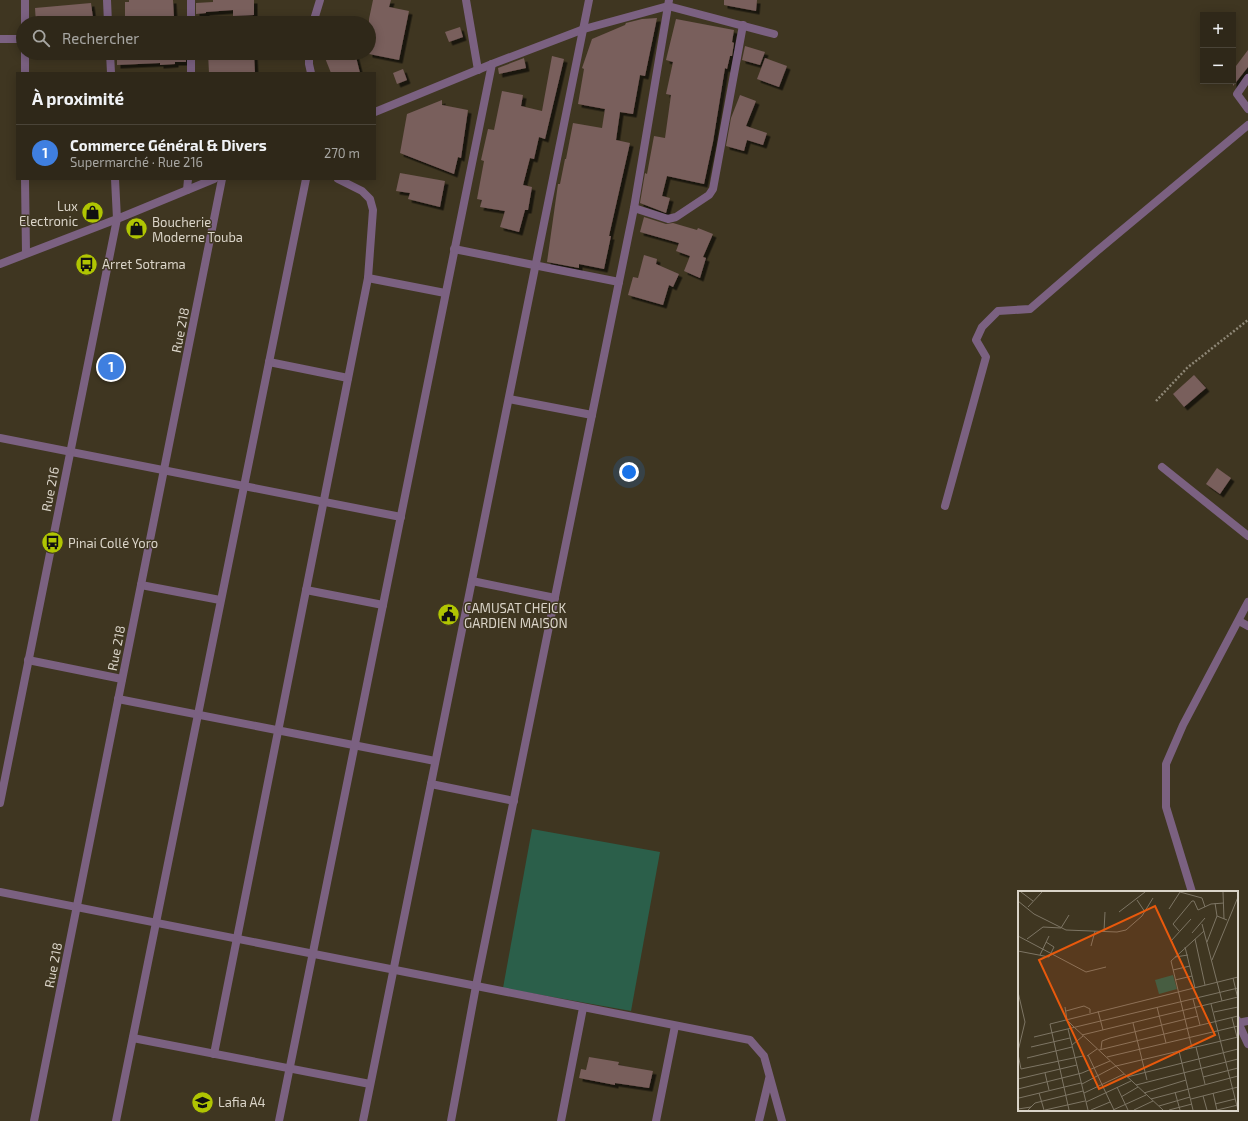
<!DOCTYPE html>
<html lang="fr">
<meta charset="utf-8">
<style>
:root{--surface:#2f2819;--page:#373022;--text:#f1f3f6;--muted:#a7a6a2;--line:#4a4438;--accent:#d6ab8b}
body{margin:0;font-family:"Exo 2",sans-serif;background:var(--page);color:var(--text)}
.controls{position:absolute;right:12px;top:12px;display:grid;overflow:hidden;border-radius:0px;box-shadow:0 2px 10px #0003}
.controls button{width:36px;height:36px;display:grid;place-items:center;padding:0;border:0;border-bottom:1px solid var(--line);background:var(--surface);color:var(--text);font:20px sans-serif}
.you{position:absolute;left:629px;top:472px;width:14px;height:14px;margin:-10px;border:3px solid #fff;border-radius:50%;background:#1a73e8;box-shadow:0 0 0 6px #1a73e833}
.badge{display:grid;place-items:center;width:26px;height:26px;border-radius:50%;background:var(--accent);color:#fff;font-size:13px;font-weight:700}
.pin{position:absolute;translate:-50% -50%;border:2px solid #fff;box-shadow:0 1px 4px #0006}
.list{margin:0;padding:0;list-style:none}
h2{display:flex;justify-content:space-between;align-items:center;height:52px;margin:0;padding:0 16px;font-size:17px}
h2 small{font-size:13px;font-weight:400;color:var(--muted)}
.list li{display:grid;grid-template-columns:26px 1fr auto;gap:12px;align-items:center;box-sizing:border-box;height:56px;padding:0 16px;border-top:1px solid var(--line)}
.list b{display:block;font-size:15px;white-space:nowrap}
.list p{margin:0;font-size:13px;white-space:nowrap;color:var(--muted)}
.list em{font-size:13px;font-style:normal;color:var(--muted)}
.icon{flex:none;width:22px;height:22px;fill:none;stroke:currentColor;stroke-width:2;stroke-linecap:round;stroke-linejoin:round}
.map{position:relative;flex:none;width:1248px;height:1121px;overflow:hidden}
.search{position:absolute;background:var(--surface);box-shadow:0 2px 10px #0003;left:16px;top:16px;width:360px;height:44px;display:flex;align-items:center;gap:10px;box-sizing:border-box;padding:0 14px;border-radius:22px;color:var(--muted);font-size:15px}
.panel{position:absolute;background:var(--surface);box-shadow:0 2px 10px #0003;left:16px;top:72px;width:360px;height:108px;border-radius:0px}
.map>svg:first-child{display:block}
.green{fill:#2b5f4a}
.building{fill:#795e5c;filter:url(#shadow)}
.lines{fill:none;stroke-linecap:round;stroke-linejoin:round}
.path{stroke:#8e8776;stroke-width:2.5;stroke-dasharray:2 2;stroke-linecap:butt}
.minor{stroke:#7b6181;stroke-width:8}
.tertiary{stroke:#7b6181;stroke-width:8}
.labels{text-anchor:middle;dominant-baseline:central;stroke-width:3;stroke-linejoin:round;paint-order:stroke}
.poi-label{font-size:13px;fill:#dad4c8;stroke:#3f3621;text-anchor:start}
.street-label{font-size:13px;fill:#dad4c8;stroke:#3f3621}
.inset-road{fill:none;stroke:#7d7564;stroke-width:1}
.view{fill:#e8590c;fill-opacity:0.15;stroke:#e8590c;stroke-width:2}
.inset-edge{fill:none;stroke:#dad4c8;stroke-width:2}
</style>
<div class="map">
<svg width="1248" height="1121" viewBox="0 0 1248 1121">
<defs>
<filter id="shadow"><feDropShadow dx="3.5" dy="3.5" stdDeviation="0" flood-color="#0009"/></filter>
</defs>
<rect width="100%" height="100%" fill="#3f3621"/>
<path class="green" d="M532,829L660,852L631,1011L503,988Z"/>
<g class="building">
<path d="M129,0H173L174,18L125,20V2H129Z"/>
<path d="M213,0H254V15L233,16V10L206,12V13L196,14V3L213,2Z"/>
<path d="M373,0H391L389,7L409,11L399,60L369,54V19Z"/>
<path d="M724,0H757L756,11L724,5Z"/>
<path d="M91,3L93,18L36,23L35,8Z"/>
<path d="M657,18L645,76L640,75L633,114L620,112L616,140L630,143L609,236H611L604,269L579,264V268L547,262L558,184H560L565,159H566L573,123L602,128L605,109L578,104L584,69L582,68L592,39L625,25L626,23L642,19Z"/>
<path d="M676,19L734,30L732,42L734,43L732,56H730L727,69L725,68L713,142L704,184L667,176L662,196L670,198L666,213L640,203L645,173L647,174L654,136L665,138L671,95L666,94L673,62L666,60Z"/>
<path d="M460,27L463,37L449,42L445,32Z"/>
<path d="M745,46L765,52L760,65L742,60Z"/>
<path d="M1248,50V67L1233,86V70Z"/>
<path d="M117,53H186V62H175V64L160,65V63L117,65Z"/>
<path d="M208,53L227,54V56L254,54L255,73H209Z"/>
<path d="M323,53H355L360,73H331Z"/>
<path d="M552,56L564,59L545,139L539,137L534,159L530,158L523,185L532,187L528,210H525L519,232L500,227L505,211L480,207L482,200L477,199L484,161L481,160L488,129L494,130L502,91L523,95L521,106L542,111Z"/>
<path d="M524,58L526,68L499,74L498,68Z"/>
<path d="M765,58L787,66L779,87L757,79Z"/>
<path d="M403,69L407,80L397,84L393,73Z"/>
<path d="M740,95L756,101L746,126L767,133L763,145L747,140L744,151L726,146L731,118Z"/>
<path d="M442,100V105L468,110L461,158L458,157L454,174L400,153L407,114Z"/>
<path d="M400,173L445,181L440,207L408,199L410,193L396,191Z"/>
<path d="M644,217L666,224L673,223L697,230L698,228L713,234L703,257L706,258L700,278L684,271L690,256L676,251L679,243L640,232Z"/>
<path d="M644,255L657,259L656,264L679,274L673,287L669,285L663,305L628,295L633,277L638,278Z"/>
<path d="M1194,375L1206,388L1184,407L1173,394Z"/>
<path d="M1217,468L1231,478L1220,494L1206,484Z"/>
<path d="M589,1057L619,1062L618,1065L653,1071L649,1088L615,1083V1085L579,1078L581,1069L586,1070Z"/>
</g>
<g class="lines">
<path class="path" d="M1156,401L1187,368L1248,320"/>
<g class="minor">
<path d="M25,0V23"/>
<path d="M107,0L108,23"/>
<path d="M191,0V23"/>
<path d="M466,0L478,70"/>
<path d="M313,23L320,0"/>
<path d="M0,39H23"/>
<path d="M25,53V73"/>
<path d="M110,53L111,73"/>
<path d="M309,53V64L311,73"/>
<path d="M191,73V53"/>
<path d="M1248,78L1237,94L1248,109"/>
<path d="M375,112L492,64L584,29L668,6L774,34"/>
<path d="M25,179L26,253"/>
<path d="M115,179L117,219L214,179"/>
<path d="M187,190L188,179"/>
<path d="M634,208L668,219L676,217L709,195L713,189L743,25"/>
<path d="M454,249L619,282"/>
<path d="M368,278L445,293"/>
<path d="M269,362L348,378"/>
<path d="M509,399L592,415"/>
<path d="M0,438L401,517"/>
<path d="M1162,467L1248,536"/>
<path d="M945,506L986,357L976,340L982,327L998,311L1030,309L1097,251L1248,125"/>
<path d="M472,581L555,598"/>
<path d="M141,585L220,600"/>
<path d="M306,590L383,605"/>
<path d="M1239,621L1248,626"/>
<path d="M28,660L122,679"/>
<path d="M118,699L435,761"/>
<path d="M431,784L514,801"/>
<path d="M0,892L750,1040L764,1056L782,1121"/>
<path d="M1192,892L1166,807V764L1183,725L1248,602"/>
<path d="M1237,1020L1248,1044"/>
<path d="M1238,1023L1248,1021"/>
<path d="M133,1038L370,1084"/>
<path d="M214,1054L368,278L373,210L370,199L362,191L338,179"/>
<path d="M34,1121L222,179"/>
<path d="M116,1121L306,179"/>
<path d="M279,1121L492,64"/>
<path d="M363,1121L589,0"/>
<path d="M451,1121L476,986L634,208L669,0"/>
<path d="M561,1121L583,1008"/>
<path d="M656,1121L675,1026"/>
<path d="M759,1121L769,1079"/>
</g>
<g class="tertiary">
<path d="M0,264L117,219"/>
<path d="M0,803L117,219"/>
</g>
</g>
<defs>
<symbol id="shop-disc" viewBox="-11 -11 22 22"><circle r="9.5" fill="#b0c502" stroke="#3f3621"/><path d="M-5-2.5h2.3a2.7 3.5 0 0 1 5.4 0H5L5.5 6h-11ZM-1.5-2.5h3a1.5 2.3 0 0 0-3 0Z" fill="#111"/></symbol>
<symbol id="bus-disc" viewBox="-11 -11 22 22"><circle r="9.5" fill="#b0c502" stroke="#3f3621"/><path d="M-5-6H5V4H4V6H2V4H-2V6H-4V4H-5ZM-3.5-4V0h7V-4ZM-3.5 1.2v1.5H-2V1.2ZM2 1.2v1.5H3.5V1.2Z" fill="#111"/></symbol>
<symbol id="civic-disc" viewBox="-11 -11 22 22"><circle r="9.5" fill="#b0c502" stroke="#3f3621"/><path d="M-.6-6.5H3V-4.5H.6V-3L4-1V1h2V6H-6V1h2V-1L-.6-3ZM-1.2 2.5V6h2.4V2.5Z" fill="#111"/></symbol>
<symbol id="school-disc" viewBox="-11 -11 22 22"><circle r="9.5" fill="#b0c502" stroke="#3f3621"/><path d="M0-5L7-2L0 1L-7-2ZM-4 1L0 2.5L4 1V4Q0 6-4 4Z" fill="#111"/></symbol>
</defs>
<g fill-rule="evenodd">
<use href="#shop-disc" x="80" y="200" width="25" height="25"/>
<use href="#shop-disc" x="124" y="216" width="25" height="25"/>
<use href="#bus-disc" x="74" y="252" width="25" height="25"/>
<use href="#bus-disc" x="40" y="530" width="25" height="25"/>
<use href="#civic-disc" x="436" y="602" width="25" height="25"/>
<use href="#school-disc" x="190" y="1090" width="25" height="25"/>
</g>
<g class="labels">
<g class="poi-label">
<text x="78" y="206" text-anchor="end">Lux<tspan x="78" dy="15">Electronic</tspan></text>
<text x="152" y="222">Boucherie<tspan x="152" dy="15">Moderne Touba</tspan></text>
<text x="102" y="264">Arret Sotrama</text>
<text x="68" y="543">Pinai Collé Yoro</text>
<text x="464" y="608">CAMUSAT CHEICK<tspan x="464" dy="15">GARDIEN MAISON</tspan></text>
<text x="218" y="1102">Lafia A4</text>
</g>
<g class="street-label">
<text transform="translate(180 330) rotate(-79)">Rue 218</text>
<text transform="translate(50 489) rotate(-79)">Rue 216</text>
<text transform="translate(116 648) rotate(-79)">Rue 218</text>
<text transform="translate(53 965) rotate(-79)">Rue 218</text>
</g>
</g>
<g transform="translate(1018 891)">
<rect width="220" height="220" fill="#3f3621"/>
<path d="M155,84L159,98L141,103L137,89Z" fill="#2b5f4a"/>
<path class="inset-road" d="M3,1L15,10M205,1L206,28M119,9L127,21M0,10L16,23L48,39L99,41L108,39L124,25L135,7M197,12L199,25M10,16L24,1M151,18L162,1L184,7L187,16M101,21L127,1M184,33L204,110M86,40L87,21M161,40L155,33L174,10H176L180,19L193,13L206,12M174,42L187,27M0,45L68,81L88,76M9,48L25,36L43,37L51,24M177,48L187,94M153,50L173,28M189,51L199,25L209,29M73,55L77,40M167,56L177,97M0,60L31,66L36,56L28,51M22,64L31,45M157,66L170,64M194,69L220,6M155,79L172,75M215,87L220,108M157,89L174,85M0,101L7,131L0,160M175,108L182,134M193,113L220,219M47,116L49,129L56,136L145,219M139,116L148,152M48,120L66,115L72,118V122M80,120L85,139M196,121L220,116M214,127L219,146M115,132L129,189M50,138L70,219M64,144L220,106M16,146L220,97M54,154L65,145M13,156L52,147M178,156L187,193M174,157L153,70L186,40M83,158L84,150L92,147L180,125M81,159L220,125M161,160L175,219M0,163L3,178L65,165M70,164L96,219M69,165L79,158M89,166L220,135M9,167L54,156M27,182L31,199M109,186L220,158M185,186L220,177M0,188L59,174M64,193L98,175L220,146M118,194L220,168M99,196L110,219M0,198L64,182L92,170M157,201L162,219M21,202L26,219M66,202L106,183M126,202L168,189M195,202L199,219M185,205L189,219M103,206L120,196M1,207L63,192M133,208L220,185M173,208L220,196M68,211L113,190M197,213L217,208M141,215L172,206M0,218L13,216M10,219L17,212L65,200M27,219L67,210M51,219L32,133L220,86M73,219L92,211M95,219L128,204M116,219L135,210M151,219L174,213M199,219L220,214"/>
<path class="view" d="M137,15L197,144L81,198L21,69Z"/>
<rect width="220" height="220" class="inset-edge"/>
</g>
</svg>
<div class="controls">
<button>+</button>
<button>−</button>
</div>
<div class="you"></div>
<div class="pin badge" style="left:111px;top:367px;background:#3f7fe0">1</div>
<div class="search"><svg class="icon" aria-label="search" viewBox="0 0 24 24"><circle cx="10" cy="10" r="6"/><path d="M15 15l6 6"/></svg>Rechercher</div>
<section class="panel">
<h2>À proximité<small></small></h2>
<ul class="list">
<li><span class="badge" style="background:#3f7fe0">1</span><div><b>Commerce Général &amp; Divers</b><p>Supermarché · Rue 216</p></div><em>270 m</em></li>
</ul>
</section>
</div>
